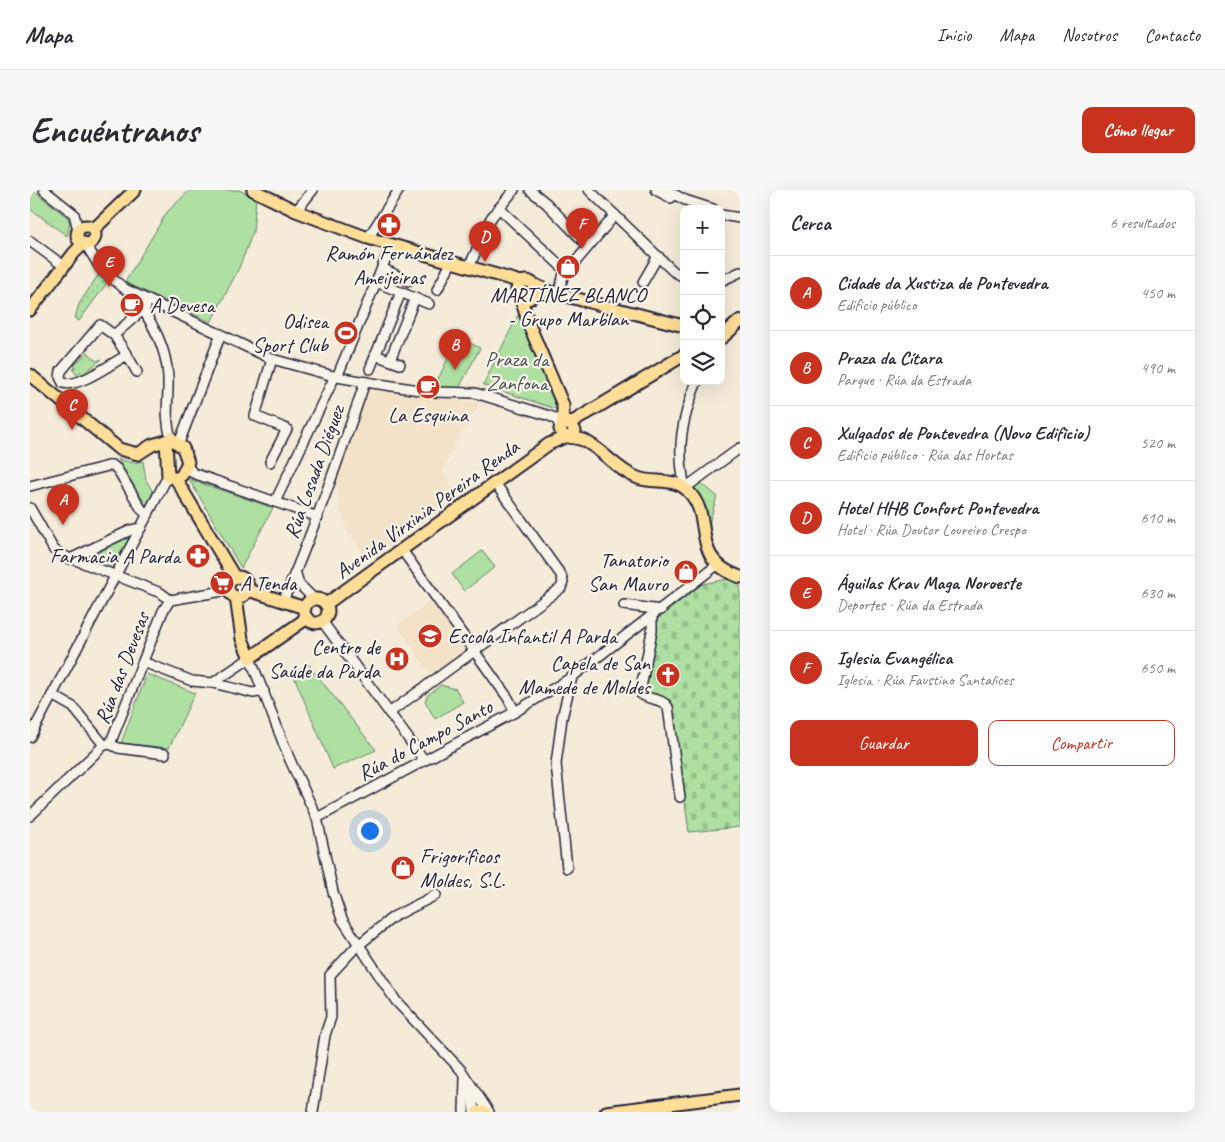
<!DOCTYPE html>
<html lang="es">
<meta charset="utf-8">
<style>
:root{--surface:#fff;--page:#f7f7f7;--text:#2b2b33;--muted:#7c7c81;--line:#e1e1e2;--accent:#c8321e}
body{margin:0;font-family:Caveat,sans-serif;background:var(--page);color:var(--text)}
.controls{position:absolute;right:15px;top:15px;display:grid;overflow:hidden;border-radius:10px;box-shadow:0 5px 20px #0002}
.controls button{width:45px;height:45px;display:grid;place-items:center;padding:0;border:0;border-bottom:1px solid var(--line);background:var(--surface);color:var(--text);font:25px sans-serif}
.you{position:absolute;left:339px;top:640px;width:18px;height:18px;margin:-12px;border:4px solid #fff;border-radius:50%;background:#1a73e8;box-shadow:0 0 0 8px #1a73e833}
.badge{display:grid;place-items:center;width:32px;height:32px;border-radius:50%;background:var(--accent);color:#fff;font-size:16px;font-weight:700}
.pin{position:absolute;translate:-50% -41px;filter:drop-shadow(0 1px 2px #0008)}
.pin::after{content:'';position:absolute;top:26px;width:18px;height:15px;background:inherit;clip-path:polygon(0 0,100% 0,50% 100%)}
.list{margin:0;padding:0;list-style:none}
h2{display:flex;justify-content:space-between;align-items:center;height:65px;margin:0;padding:0 20px;font-size:21px}
h2 small{font-size:16px;font-weight:400;color:var(--muted)}
.list li{display:grid;grid-template-columns:32px 1fr auto;gap:15px;align-items:center;box-sizing:border-box;height:75px;padding:0 20px;border-top:1px solid var(--line)}
.list b{display:block;font-size:19px;white-space:nowrap}
.list p{margin:0;font-size:16px;white-space:nowrap;color:var(--muted)}
.list em{font-size:16px;font-style:normal;color:var(--muted)}
.actions{display:flex;gap:10px;padding:15px 20px}
.actions a{flex:1;padding:11px 0;border:1px solid var(--accent);border-radius:10px;text-align:center;font-size:18px;color:var(--accent)}
.actions .main{background:var(--accent);color:#fff}
.icon{flex:none;width:28px;height:28px;fill:none;stroke:currentColor;stroke-width:2;stroke-linecap:round;stroke-linejoin:round}
.map{position:relative;flex:none;width:710px;height:922px;overflow:hidden;border-radius:10px}
header{display:flex;align-items:center;gap:30px;box-sizing:border-box;height:70px;padding:0 25px;background:var(--surface);border-bottom:1px solid var(--line)}
header strong{font-size:24px}
nav{display:flex;gap:28px;margin-inline-start:auto;font-size:18px}
.intro{display:flex;align-items:center;justify-content:space-between;box-sizing:border-box;height:120px;padding:0 30px}
h1{margin:0;font-size:35px}
.button{padding:12px 22px;border-radius:10px;background:var(--accent);color:#fff;font-size:18px;font-weight:700}
main{display:flex;gap:30px;padding:0 30px}
aside{flex:1;background:var(--surface);border-radius:10px;box-shadow:0 5px 20px #0002}
.map>svg:first-child{display:block}
.built{fill:#f3e1c8}
.grass{fill:url(#grass-dots);stroke:#68816e}
.cemetery{fill:url(#cemetery-stones);stroke:#68816e}
.green{fill:#aee0a1;stroke:#68816e}
.lines{fill:none;stroke-linecap:round;stroke-linejoin:round}
.minor-casing{stroke:#22223b;stroke-width:12}
.major-casing{stroke:#22223b;stroke-width:15}
.highway-casing{stroke:#22223b;stroke-width:16}
.minor{stroke:#f7f3e8;stroke-width:9}
.major{stroke:#fedd96;stroke-width:11}
.highway{stroke:#fedd96;stroke-width:12}
.labels{text-anchor:middle;dominant-baseline:central;stroke-width:4.5;stroke-linejoin:round;paint-order:stroke}
.poi-label{font-size:21px;fill:#22223b;stroke:#f7f3e8;text-anchor:end}
.park-label{font-size:21px;fill:#455254;stroke:#f7f3e8}
.street-label{font-size:21px;fill:#22223b;stroke:#f7f3e8}
</style>
<header>
<strong>Mapa</strong>
<nav><a>Inicio</a><a>Mapa</a><a>Nosotros</a><a>Contacto</a></nav>
</header>
<div class="intro"><h1>Encuéntranos</h1><a class="button">Cómo llegar</a></div>
<main>
<div class="map">
<svg width="710" height="922" viewBox="0 0 710 922">
<defs>
<pattern id="grass-dots" width="8" height="8" patternUnits="userSpaceOnUse" patternTransform="scale(1.25)"><rect width="8" height="8" fill="#aee0a1"/><path d="M2 2h.1M6 6h.1" fill="none" stroke="#95c08c" stroke-width="1.8" stroke-linecap="round"/></pattern>
<pattern id="cemetery-stones" width="16" height="16" patternUnits="userSpaceOnUse" patternTransform="scale(1.25)"><rect width="16" height="16" fill="#aee0a1"/><path d="M2 7V4a2 2 0 0 1 4 0v3zM10 15v-3a2 2 0 0 1 4 0v3z" fill="#95c08c"/></pattern>
</defs>
<rect width="100%" height="100%" fill="#f5ebd9"/>
<filter id="ink" filterUnits="userSpaceOnUse"><feTurbulence type="fractalNoise" baseFrequency=".02" numOctaves="2"/><feDisplacementMap in="SourceGraphic" scale="10" xChannelSelector="R" yChannelSelector="G"/><feConvolveMatrix kernelMatrix="1 2 1 2 8 2 1 2 1" color-interpolation-filters="sRGB"/></filter>
<g filter="url(#ink)">
<g class="built">
<path d="M337,199L450,213L430,245L412,281L427,305L359,357L340,369L336,367L318,342L310,318L306,294Z"/>
<path d="M401,411L434,457L433,462L401,485L367,435Z"/>
</g>
<path class="grass" d="M68,85L77,93L49,131L45,128L49,114Z"/>
<path class="cemetery" d="M698,389L710,393V637L659,642L641,510L614,504L625,431L672,394Z"/>
<g class="green">
<path d="M0,0H3L38,28L40,33L37,46L0,19Z"/>
<path d="M160,0H209L226,8L223,42L209,78L181,132L95,92L137,22Z"/>
<path d="M488,125L528,216L526,219L453,195Z"/>
<path d="M428,147L450,158L427,202H402Z"/>
<path d="M58,162L66,171L72,169L53,184L50,182L47,185L43,180L45,177L44,175Z"/>
<path d="M88,269L104,273L113,271L116,290L123,302L116,316Z"/>
<path d="M159,289L243,318L211,378Z"/>
<path d="M667,290L687,306L680,330V344L674,345L660,294Z"/>
<path d="M96,348L98,350L83,377L80,379L56,371L55,368Z"/>
<path d="M452,361L465,377L434,401L422,384Z"/>
<path d="M278,474L346,560L303,579L263,484Z"/>
<path d="M117,484L165,503L139,558L91,553Z"/>
<path d="M411,495L426,499L433,512L405,529L395,511L398,505Z"/>
</g>
<g class="lines">
<defs>
<g id="minor">
<path d="M14,0L44,24L48,40"/>
<path d="M500,0L516,13L558,56"/>
<path d="M559,0L643,81L654,87"/>
<path d="M626,0L641,8"/>
<path d="M636,0L655,10L683,19"/>
<path d="M469,18L535,80"/>
<path d="M266,21L283,0"/>
<path d="M691,25L710,28"/>
<path d="M338,48L369,0"/>
<path d="M0,51L34,76"/>
<path d="M55,53L71,79L95,99L242,169L307,187L342,193L403,202L445,203L520,226L527,230L530,237"/>
<path d="M439,77L461,28L484,0"/>
<path d="M352,78L378,91"/>
<path d="M691,91L710,82"/>
<path d="M346,92L399,114"/>
<path d="M613,92L628,66"/>
<path d="M407,100L421,73"/>
<path d="M103,103C120,131 136,153 138,187C139,210 134,225 141,248"/>
<path d="M526,103L530,98L535,80L542,76L585,25"/>
<path d="M70,135L84,145L97,165C82,173 49,198 33,193L30,187L31,181Z"/>
<path d="M84,145L116,117"/>
<path d="M97,165L107,182"/>
<path d="M345,165L370,174"/>
<path d="M360,170L385,108"/>
<path d="M340,179L371,102"/>
<path d="M307,187L361,56"/>
<path d="M667,191C652,229 646,257 655,298L710,258"/>
<path d="M149,253L191,144"/>
<path d="M240,272L257,239L225,226L242,169"/>
<path d="M157,276L163,283L288,327"/>
<path d="M0,296L82,275L87,279L112,320L118,325"/>
<path d="M245,312L305,186"/>
<path d="M0,318L24,360L40,369L101,340L111,338"/>
<path d="M372,360L478,508L485,522"/>
<path d="M43,369L131,403L140,410"/>
<path d="M266,384L269,394L284,409"/>
<path d="M140,410L199,400"/>
<path d="M253,411C284,340 310,266 335,192"/>
<path d="M594,415L631,420"/>
<path d="M622,427V441L610,503C618,511 631,507 638,517L650,607"/>
<path d="M292,431L394,570"/>
<path d="M113,472L162,491L183,493L220,468L260,570L287,628L303,702L312,729L366,811L431,880L459,922"/>
<path d="M183,493L223,503L234,501"/>
<path d="M22,505L43,517L74,555"/>
<path d="M359,523L531,398L533,392L531,385L465,293"/>
<path d="M0,547L138,286"/>
<path d="M80,554L88,558L135,564"/>
<path d="M0,626L74,555L80,554L133,421L140,410"/>
<path d="M287,628L485,522L542,487L687,375"/>
<path d="M537,678L526,574L532,528L542,487"/>
<path d="M442,898L444,922"/>
<path d="M283,922L295,845L301,827L300,785L325,758L363,727L406,705"/>
<path d="M434,922L435,889"/>
</g>
<g id="major">
<path d="M223,0L266,21L338,48L491,92"/>
<circle cx="56" cy="45" r="9"/>
<path d="M63,40L105,0"/>
<circle cx="496" cy="100" r="9"/>
<path d="M503,94L520,102L654,136"/>
<path d="M491,109L500,137L533,215V233"/>
<path d="M0,120L44,63L54,53"/>
<path d="M0,185L89,259L108,264L122,255L136,251"/>
<path d="M541,233L654,165"/>
<path d="M540,247L545,241L541,233L534,232L530,239L533,246C540,248 547,247 555,251C574,261 588,281 608,288C624,294 645,287 658,301C686,329 657,368 710,387"/>
<path d="M141,248L153,258L158,272L152,285L146,289L138,286L136,251Z"/>
<path d="M146,289L205,388"/>
<circle cx="208" cy="397" r="10"/>
<path d="M218,400L275,418"/>
<path d="M206,407L212,449L220,468L277,428"/>
<circle cx="286" cy="421" r="12"/>
<path d="M296,414L519,254L535,247"/>
<path d="M448,922H455"/>
<path d="M576,922L710,905"/>
</g>
<path id="highway" d="M692,147L710,131"/>
</defs>
<use href="#minor" class="minor-casing"/>
<use href="#major" class="major-casing"/>
<use href="#highway" class="highway-casing"/>
<use href="#minor" class="minor"/>
<use href="#major" class="major"/>
<use href="#highway" class="highway"/>
</g>
</g>
<defs>
<symbol id="pharmacy-disc" viewBox="-11 -11 22 22"><circle r="9.5" fill="#c8321e" stroke="#f7f3e8"/><path d="M-2-6h4v4h4v4h-4v4h-4v-4h-4v-4h4Z" fill="#fff"/></symbol>
<symbol id="shop-disc" viewBox="-11 -11 22 22"><circle r="9.5" fill="#c8321e" stroke="#f7f3e8"/><path d="M-5-2.5h2.3a2.7 3.5 0 0 1 5.4 0H5L5.5 6h-11ZM-1.5-2.5h3a1.5 2.3 0 0 0-3 0Z" fill="#fff"/></symbol>
<symbol id="cafe-disc" viewBox="-11 -11 22 22"><circle r="9.5" fill="#c8321e" stroke="#f7f3e8"/><path d="M-5.5-4.5H6V0H3Q3 3.5 0 3.5H-2.5Q-5.5 3.5-5.5 0ZM3-3.2v2h1.7v-2ZM-6 4.5H4V6H-6Z" fill="#fff"/></symbol>
<symbol id="stadium-disc" viewBox="-11 -11 22 22"><circle r="9.5" fill="#c8321e" stroke="#f7f3e8"/><path d="M0-5a6.5 5 0 1 0 0 10a6.5 5 0 1 0 0-10ZM-3.5-1.8h7v3.6h-7Z" fill="#fff"/></symbol>
<symbol id="supermarket-disc" viewBox="-11 -11 22 22"><circle r="9.5" fill="#c8321e" stroke="#f7f3e8"/><path d="M-6-5.5h2.5l.6 2H6L4.5 2H-2.5L-4.4-4H-6ZM-1.5 3.2a1.3 1.3 0 1 0 .1 0ZM3 3.2a1.3 1.3 0 1 0 .1 0Z" fill="#fff"/></symbol>
<symbol id="school-disc" viewBox="-11 -11 22 22"><circle r="9.5" fill="#c8321e" stroke="#f7f3e8"/><path d="M0-5L7-2L0 1L-7-2ZM-4 1L0 2.5L4 1V4Q0 6-4 4Z" fill="#fff"/></symbol>
<symbol id="hospital-disc" viewBox="-11 -11 22 22"><circle r="9.5" fill="#c8321e" stroke="#f7f3e8"/><path d="M-5-5h3v3.5h4V-5h3V5h-3V1.5h-4V5h-3Z" fill="#fff"/></symbol>
<symbol id="church-disc" viewBox="-11 -11 22 22"><circle r="9.5" fill="#c8321e" stroke="#f7f3e8"/><path d="M-1.2-6h2.4v3.5h3.3v2.4h-3.3V6h-2.4V-.1h-3.3v-2.4h3.3Z" fill="#fff"/></symbol>
</defs>
<g fill-rule="evenodd">
<use href="#pharmacy-disc" x="345" y="21" width="28" height="28"/>
<use href="#shop-disc" x="524" y="63" width="28" height="28"/>
<use href="#cafe-disc" x="88" y="101" width="28" height="28"/>
<use href="#stadium-disc" x="302" y="129" width="28" height="28"/>
<use href="#cafe-disc" x="384" y="183" width="28" height="28"/>
<use href="#pharmacy-disc" x="154" y="352" width="28" height="28"/>
<use href="#shop-disc" x="642" y="368" width="28" height="28"/>
<use href="#supermarket-disc" x="178" y="379" width="28" height="28"/>
<use href="#school-disc" x="386" y="432" width="28" height="28"/>
<use href="#hospital-disc" x="353" y="455" width="28" height="28"/>
<use href="#church-disc" x="624" y="471" width="28" height="28"/>
<use href="#shop-disc" x="359" y="664" width="28" height="28"/>
</g>
<g class="labels">
<g class="poi-label">
<text x="359" y="63" text-anchor="middle">Ramón Fernández<tspan x="359" dy="24">Ameijeiras</tspan></text>
<text x="538" y="105" text-anchor="middle">MARTÍNEZ BLANCO<tspan x="538" dy="24">- Grupo Marblan</tspan></text>
<text x="120" y="115" text-anchor="start">A Devesa</text>
<text x="298" y="131">Odisea<tspan x="298" dy="24">Sport Club</tspan></text>
<text x="398" y="225" text-anchor="middle">La Esquina</text>
<text x="150" y="366">Farmacia A Parda</text>
<text x="638" y="370">Tanatorio<tspan x="638" dy="24">San Mauro</tspan></text>
<text x="210" y="393" text-anchor="start">A Tenda</text>
<text x="418" y="446" text-anchor="start">Escola Infantil A Parda</text>
<text x="350" y="457">Centro de<tspan x="350" dy="24">Saúde da Parda</tspan></text>
<text x="620" y="473">Capela de San<tspan x="620" dy="24">Mamede de Moldes</tspan></text>
<text x="390" y="666" text-anchor="start">Frigoríficos<tspan x="390" dy="24">Moldes, S.L.</tspan></text>
</g>
<g class="park-label">
<text x="487" y="169">Praza da<tspan x="487" dy="24">Zanfona</tspan></text>
</g>
<g class="street-label">
<text transform="translate(284 282) rotate(-70)">Rúa Losada Diéguez</text>
<text transform="translate(397 319) rotate(-36)">Avenida Virxinia Pereira Renda</text>
<text transform="translate(92 478) rotate(-69)">Rúa das Devesas</text>
<text transform="translate(395 550) rotate(-28)">Rúa do Campo Santo</text>
</g>
</g>
</svg>
<div class="controls">
<button>+</button>
<button>−</button>
<button><svg class="icon" aria-label="locate" viewBox="0 0 24 24"><circle cx="12" cy="12" r="6"/><path d="M12 2v4M12 18v4M2 12h4M18 12h4"/></svg></button>
<button><svg class="icon" aria-label="layers" viewBox="0 0 24 24"><path d="M12 4l9 5-9 5-9-5zM3 14l9 5 9-5"/></svg></button>
</div>
<div class="you"></div>
<div class="pin badge" style="left:33px;top:335px">A</div>
<div class="pin badge" style="left:425px;top:180px">B</div>
<div class="pin badge" style="left:42px;top:240px">C</div>
<div class="pin badge" style="left:455px;top:72px">D</div>
<div class="pin badge" style="left:79px;top:97px">E</div>
<div class="pin badge" style="left:552px;top:59px">F</div>
</div>
<aside>
<h2>Cerca<small>6 resultados</small></h2>
<ul class="list">
<li><span class="badge">A</span><div><b>Cidade da Xustiza de Pontevedra</b><p>Edificio público</p></div><em>450 m</em></li>
<li><span class="badge">B</span><div><b>Praza da Cítara</b><p>Parque · Rúa da Estrada</p></div><em>490 m</em></li>
<li><span class="badge">C</span><div><b>Xulgados de Pontevedra (Novo Edificio)</b><p>Edificio público · Rúa das Hortas</p></div><em>520 m</em></li>
<li><span class="badge">D</span><div><b>Hotel HHB Confort Pontevedra</b><p>Hotel · Rúa Doutor Loureiro Crespo</p></div><em>610 m</em></li>
<li><span class="badge">E</span><div><b>Águilas Krav Maga Noroeste</b><p>Deportes · Rúa da Estrada</p></div><em>630 m</em></li>
<li><span class="badge">F</span><div><b>Iglesia Evangélica</b><p>Iglesia · Rúa Faustino Santalices</p></div><em>650 m</em></li>
</ul>
<div class="actions"><a class="main">Guardar</a><a>Compartir</a></div>
</aside>
</main>
